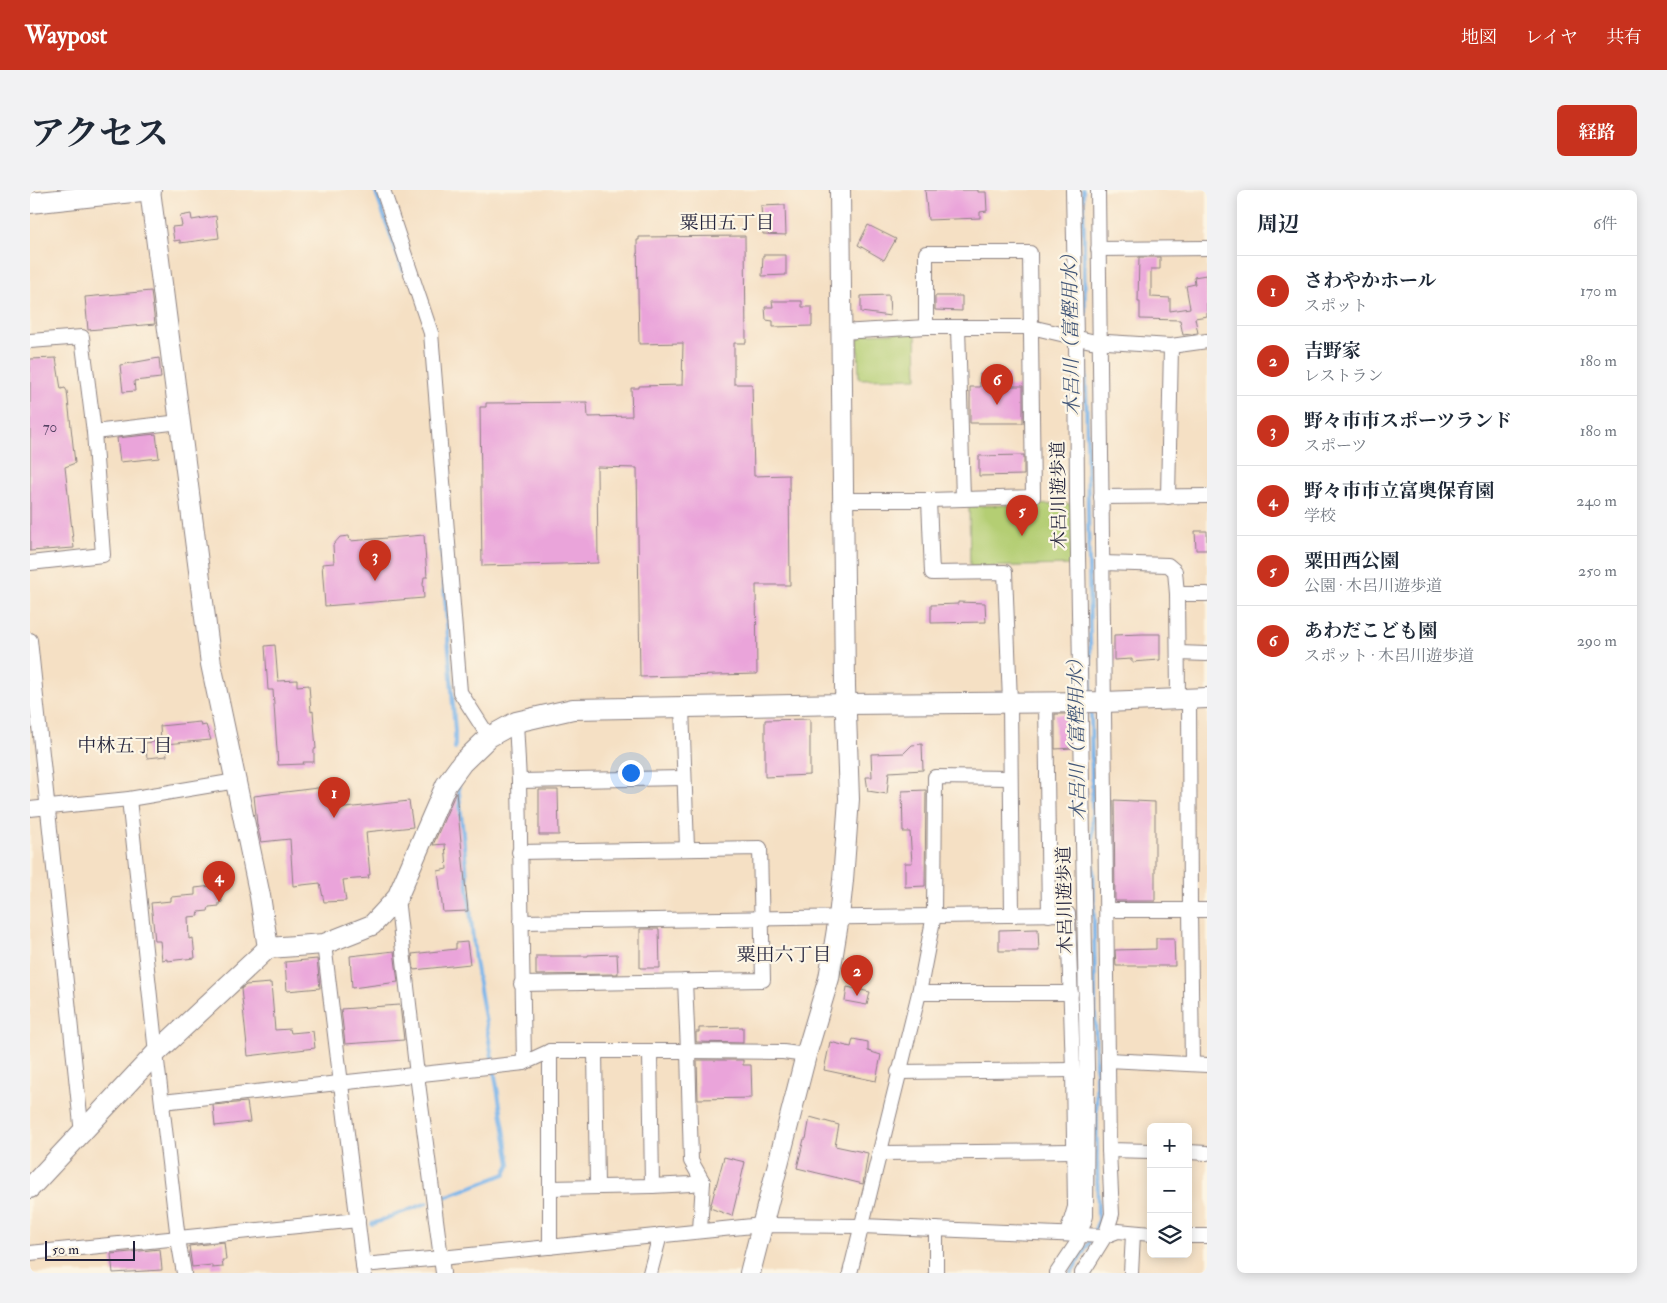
<!DOCTYPE html>
<html lang="ja">
<meta charset="utf-8">
<style>
:root{--surface:#fff;--page:#f2f2f3;--text:#1f2937;--muted:#747a83;--line:#e0e1e3;--accent:#c8321e}
body{margin:0;font-family:"IM FELL Double Pica","Noto Serif JP",serif;background:var(--page);color:var(--text)}
.controls{position:absolute;right:15px;bottom:15px;display:grid;overflow:hidden;border-radius:8px;box-shadow:0 2px 12px #0003}
.controls button{width:45px;height:45px;display:grid;place-items:center;padding:0;border:0;border-bottom:1px solid var(--line);background:var(--surface);color:var(--text);font:25px sans-serif}
.scale{position:absolute;left:15px;bottom:12px;width:90px;box-sizing:border-box;padding-left:5px;border:2px solid #22223b;border-top:0;font-size:14px;line-height:18px;white-space:nowrap;color:#22223b;-webkit-text-stroke:4px #fcf5e5;paint-order:stroke}
.you{position:absolute;left:600px;top:582px;width:18px;height:18px;margin:-12px;border:4px solid #fff;border-radius:50%;background:#1a73e8;box-shadow:0 0 0 8px #1a73e833}
.badge{display:grid;place-items:center;width:32px;height:32px;border-radius:50%;background:var(--accent);color:#fff;font-size:16px;font-weight:700}
.pin{position:absolute;translate:-50% -41px;filter:drop-shadow(0 1px 2px #0008)}
.pin::after{content:'';position:absolute;top:26px;width:18px;height:15px;background:inherit;clip-path:polygon(0 0,100% 0,50% 100%)}
.list{margin:0;padding:0;list-style:none}
h2{display:flex;justify-content:space-between;align-items:center;height:65px;margin:0;padding:0 20px;font-size:21px}
h2 small{font-size:16px;font-weight:400;color:var(--muted)}
.list li{display:grid;grid-template-columns:32px 1fr auto;gap:15px;align-items:center;box-sizing:border-box;height:70px;padding:0 20px;border-top:1px solid var(--line)}
.list b{display:block;font-size:19px;white-space:nowrap}
.list p{margin:0;font-size:16px;white-space:nowrap;color:var(--muted)}
.list em{font-size:16px;font-style:normal;color:var(--muted)}
.icon{flex:none;width:28px;height:28px;fill:none;stroke:currentColor;stroke-width:2;stroke-linecap:round;stroke-linejoin:round}
.map{position:relative;flex:none;width:1177px;height:1083px;overflow:hidden;border-radius:8px}
header{display:flex;align-items:center;gap:30px;box-sizing:border-box;height:70px;padding:0 25px;background:var(--accent);color:#fff}
header strong{font-size:24px}
nav{display:flex;gap:28px;margin-inline-start:auto;font-size:18px}
.intro{display:flex;align-items:center;justify-content:space-between;box-sizing:border-box;height:120px;padding:0 30px}
h1{margin:0;font-size:35px}
.button{padding:12px 22px;border-radius:8px;background:var(--accent);color:#fff;font-size:18px;font-weight:700}
main{display:flex;gap:30px;padding:0 30px}
aside{flex:1;background:var(--surface);border-radius:8px;box-shadow:0 2px 12px #0003}
.map>svg:first-child{display:block}
.green{fill:#b4ce73;stroke:#6b7857}
.lines{fill:none;stroke-linecap:round;stroke-linejoin:round}
.stream{stroke:#79b4ea;stroke-width:4}
.building{fill:#eaa4da}
.street-casing{stroke:#8c8180;stroke-width:16}
.secondary-casing{stroke:#8c8180;stroke-width:22}
.street{stroke:#fff;stroke-width:14}
.secondary{stroke:#fff;stroke-width:20}
.labels{text-anchor:middle;dominant-baseline:central;stroke-width:4.5;stroke-linejoin:round;paint-order:stroke}
.number-label{font-size:15px;fill:#544263}
.street-label{font-size:18px;fill:#22223b;stroke:#fcf5e5}
.neighbourhood-label{font-size:19px;fill:#22223b;stroke:#fcf5e5}
.water-label{font-size:19px;font-style:italic;fill:#405578;stroke:#fcf5e5}
</style>
<header>
<strong>Waypost</strong>
<nav><a>地図</a><a>レイヤ</a><a>共有</a></nav>
</header>
<div class="intro"><h1>アクセス</h1><a class="button">経路</a></div>
<main>
<div class="map">
<svg width="1177" height="1083" viewBox="0 0 1177 1083">
<rect width="100%" height="100%" fill="#fcf5e5"/>
<filter id="ink" filterUnits="userSpaceOnUse"><feTurbulence type="fractalNoise" baseFrequency=".02" numOctaves="2"/><feDisplacementMap in="SourceGraphic" scale="10" xChannelSelector="R" yChannelSelector="G"/><feConvolveMatrix kernelMatrix="1 2 1 2 8 2 1 2 1" color-interpolation-filters="sRGB"/></filter>
<filter id="wash" filterUnits="userSpaceOnUse"><feTurbulence type="fractalNoise" baseFrequency=".0096" numOctaves="4" result="noise"/><feDisplacementMap in="SourceGraphic" scale="20" xChannelSelector="R" yChannelSelector="G"/><feGaussianBlur stdDeviation="1.12" result="paint"/><feColorMatrix in="noise" values="0 0 0 0 0 0 0 0 0 0 0 0 0 0 0 0 0 1.4 0 .05"/><feComposite in="paint" operator="in"/></filter>
<g filter="url(#wash)">
<rect width="100%" height="100%" fill="#f5e0c4"/>
<g class="green">
<path d="M886,142L887,188L829,189L828,149L835,144Z"/>
<path d="M1042,314L1045,375L940,377L939,316Z"/>
</g>
<g class="lines">
<g class="stream">
<path d="M345,0L373,80"/>
<path d="M1053,0L1061,505"/>
<path d="M411,352L425,542V559"/>
<path d="M1061,517L1068,1032L1064,1042"/>
<path d="M428,592L445,771L463,873"/>
<path d="M407,1010L475,984L480,974L464,880"/>
<path d="M342,1034L397,1013"/>
<path d="M1041,1083L1062,1048"/>
</g>
</g>
<g id="blocks">
<g class="building">
<path d="M895,0H948V2H956L957,21L950,22V28L898,30Z"/>
<path d="M755,15L756,45L733,44L731,16Z"/>
<path d="M161,24L162,30L186,26L189,48L150,53V50L144,51L142,37L152,36L150,26Z"/>
<path d="M838,35L866,49L854,70L828,55Z"/>
<path d="M715,46L716,153H704V194H722L724,286L759,285L760,395H726L727,484L610,487L607,278L567,277L568,373L452,376L450,217H456V213L557,212L558,227L602,226L601,198H609V196L652,195L653,153L609,154L607,50H609V47Z"/>
<path d="M733,65H756V85L732,86Z"/>
<path d="M1109,67H1130V79H1121V107L1140,108V121L1160,118L1156,96L1165,94L1164,87L1176,85L1177,126L1165,128L1168,143L1153,145L1150,130L1110,129V112H1108Z"/>
<path d="M121,101L125,134L58,140L55,107Z"/>
<path d="M859,105L860,126L831,122V106Z"/>
<path d="M905,106H932V121L905,120Z"/>
<path d="M742,111H772V117H782V136L743,137V131L736,130L735,117H743Z"/>
<path d="M26,168L31,199L35,198L37,201L45,273L35,277L44,358L0,361V169Z"/>
<path d="M129,168L131,188L104,191L105,201L93,202L90,175Z"/>
<path d="M950,184H979V196H993V233H940V197H950Z"/>
<path d="M126,244L129,268L90,272L87,248Z"/>
<path d="M994,265V285L949,286V266Z"/>
<path d="M1165,341H1177V360H1166Z"/>
<path d="M394,345L397,387H394L393,394L394,408L295,416L292,374L304,373L303,355L310,347L319,346L320,351Z"/>
<path d="M928,412L955,413L956,432L901,433V415L928,414Z"/>
<path d="M1113,444H1130V470L1102,472V469L1084,470V445Z"/>
<path d="M245,455L248,491L267,490V496L279,495L281,522L283,521L286,559H284V572H273L274,574L248,575L243,500H238L235,456Z"/>
<path d="M1025,524H1042L1043,558L1025,559Z"/>
<path d="M780,529V585L735,587V530Z"/>
<path d="M170,532L171,536L176,535L181,550L135,554L137,566L117,568L115,553L131,551L130,536Z"/>
<path d="M892,554L893,580L859,582L857,604L838,601L836,587H842L841,564L874,563L882,555Z"/>
<path d="M303,596L306,619L379,611L383,637L336,642L340,685H338L339,688L313,690L316,711L294,712L290,693L263,696L260,649L231,652L227,634L224,606Z"/>
<path d="M509,600H528L529,645H509Z"/>
<path d="M896,600L895,696L875,697V673H882L880,642H873L872,601Z"/>
<path d="M426,602L438,721L413,722L408,681L417,679L415,654L403,655Z"/>
<path d="M1084,610L1125,612V711H1085Z"/>
<path d="M190,695L192,712L189,713V716L179,717L178,721L168,722L169,726L158,727L159,749L163,748L165,768L137,771V769L132,770L130,751H125L121,713L141,711V707L165,705V698Z"/>
<path d="M610,739H629L630,778H610Z"/>
<path d="M1008,739L1009,761H969V740Z"/>
<path d="M1126,748H1144L1145,776H1086L1085,760L1126,759Z"/>
<path d="M437,752L440,774L384,780L382,764L426,759V753Z"/>
<path d="M364,761L368,792L322,798L320,766Z"/>
<path d="M587,764L588,784L506,785V766H558V765Z"/>
<path d="M287,769L290,798L257,801L255,772Z"/>
<path d="M241,793L245,840L260,839L261,843L283,841L285,858L218,866L211,799L216,795Z"/>
<path d="M817,797L840,802L837,815L815,811Z"/>
<path d="M370,815L374,850L315,854L311,819Z"/>
<path d="M713,837V853L666,852V842H669V838Z"/>
<path d="M823,849L838,852V861L851,865L846,891L794,880L800,852L821,857Z"/>
<path d="M667,870H713V875H721L722,908L668,909Z"/>
<path d="M217,912L220,932L185,936L183,915Z"/>
<path d="M780,927L809,935L805,956L838,963L833,994L767,978L774,949H776Z"/>
<path d="M694,967L715,972L702,1026L680,1018Z"/>
<path d="M194,1052L196,1070H192L193,1077L182,1078V1075L162,1077L159,1056Z"/>
<path d="M130,1059L132,1080L83,1083L81,1064Z"/>
</g>
</g>
</g>
<g filter="url(#ink)">
<use href="#blocks" fill-opacity="0" stroke="#8c8180" stroke-width="1"/>
<g class="lines">
<defs>
<g id="street">
<path d="M353,0L401,143L430,502L459,547"/>
<path d="M1068,0L1079,960L1121,961"/>
<path d="M1068,59L1177,58"/>
<path d="M896,137V63H1000L1003,307L899,310"/>
<path d="M928,137L933,309"/>
<path d="M811,142L896,137H1001L1061,151L1141,156L1177,151"/>
<path d="M0,151L52,147L64,242L73,365L0,373"/>
<path d="M64,242L150,232"/>
<path d="M1071,307L1177,306"/>
<path d="M1138,307L1141,156"/>
<path d="M814,310H899L902,383L975,382L980,512L982,725"/>
<path d="M1073,373L1138,375L1145,381L1147,404"/>
<path d="M0,450L52,944"/>
<path d="M1148,463L1177,464"/>
<path d="M1148,508L1147,404H1177"/>
<path d="M1159,508L1160,720L1162,874"/>
<path d="M1016,512L1019,725"/>
<path d="M652,517L657,658"/>
<path d="M486,532L489,591L494,873"/>
<path d="M489,591L654,588"/>
<path d="M99,609L126,863L148,1049L154,1083"/>
<path d="M0,619L99,609L206,591"/>
<path d="M489,662L730,658L733,790L491,794"/>
<path d="M367,708L387,885L413,1083"/>
<path d="M1077,720H1177"/>
<path d="M491,732L1038,724L1043,880L1045,1017L1037,1044"/>
<path d="M294,754L333,1075"/>
<path d="M655,791L658,861L753,862L776,865"/>
<path d="M889,803H1041"/>
<path d="M520,861V998L622,996L661,994L673,992"/>
<path d="M565,861L567,996"/>
<path d="M620,862L622,996"/>
<path d="M1078,870L1177,875"/>
<path d="M868,882L1043,880"/>
<path d="M132,912L494,873L520,861H658L661,971L673,992L670,1040"/>
<path d="M1158,962L1177,963"/>
<path d="M851,963L1043,961"/>
<path d="M1158,1046H1177"/>
<path d="M520,1057V998"/>
<path d="M0,1063L328,1030"/>
<path d="M334,1083L333,1075L411,1068L732,1035L832,1036L1075,1046L1088,1041L1121,1044"/>
<path d="M620,1083L630,1045"/>
<path d="M820,1083L889,803L904,725L905,587L980,588"/>
<path d="M906,1083V1039"/>
<path d="M1027,1083L1047,1053L1056,1026L1057,879L1047,308L1046,148L1043,0"/>
<path d="M1052,1083L1075,1046L1082,1024L1079,960"/>
<path d="M1101,1083L1103,1044"/>
</g>
<g id="secondary">
<path d="M120,0L181,474L230,706L238,758L294,754L342,735L367,708L416,595L432,573L459,547L486,532L543,519L816,514L1074,512L1177,508"/>
<path d="M0,13L121,0"/>
<path d="M0,998L126,863L238,758"/>
<path d="M720,1083L776,865L799,788L809,727L813,690L819,609L815,496L810,0"/>
</g>
</defs>
<use href="#street" class="street-casing"/>
<use href="#secondary" class="secondary-casing"/>
<use href="#street" class="street"/>
<use href="#secondary" class="secondary"/>
</g>
</g>
<g class="labels">
<g class="number-label">
<text x="20" y="237">70</text>
</g>
<g class="street-label">
<text transform="translate(1029 305) rotate(-91)">木呂川遊歩道</text>
<text transform="translate(1035 710) rotate(-91)">木呂川遊歩道</text>
</g>
<g class="neighbourhood-label">
<text x="697" y="33">粟田五丁目</text>
<text x="95" y="556">中林五丁目</text>
<text x="754" y="765">粟田六丁目</text>
</g>
<g class="water-label">
<text transform="translate(1041 140) rotate(-91)">木呂川（富樫用水）</text>
<text transform="translate(1047 545) rotate(-91)">木呂川（富樫用水）</text>
</g>
</g>
</svg>
<div class="controls">
<button>+</button>
<button>−</button>
<button><svg class="icon" aria-label="layers" viewBox="0 0 24 24"><path d="M12 4l9 5-9 5-9-5zM3 14l9 5 9-5"/></svg></button>
</div>
<div class="scale">50 m</div>
<div class="you"></div>
<div class="pin badge" style="left:304px;top:628px">1</div>
<div class="pin badge" style="left:827px;top:806px">2</div>
<div class="pin badge" style="left:345px;top:391px">3</div>
<div class="pin badge" style="left:189px;top:712px">4</div>
<div class="pin badge" style="left:992px;top:346px">5</div>
<div class="pin badge" style="left:967px;top:215px">6</div>
</div>
<aside>
<h2>周辺<small>6件</small></h2>
<ul class="list">
<li><span class="badge">1</span><div><b>さわやかホール</b><p>スポット</p></div><em>170 m</em></li>
<li><span class="badge">2</span><div><b>吉野家</b><p>レストラン</p></div><em>180 m</em></li>
<li><span class="badge">3</span><div><b>野々市市スポーツランド</b><p>スポーツ</p></div><em>180 m</em></li>
<li><span class="badge">4</span><div><b>野々市市立富奥保育園</b><p>学校</p></div><em>240 m</em></li>
<li><span class="badge">5</span><div><b>粟田西公園</b><p>公園 · 木呂川遊歩道</p></div><em>250 m</em></li>
<li><span class="badge">6</span><div><b>あわだこども園</b><p>スポット · 木呂川遊歩道</p></div><em>290 m</em></li>
</ul>
</aside>
</main>
